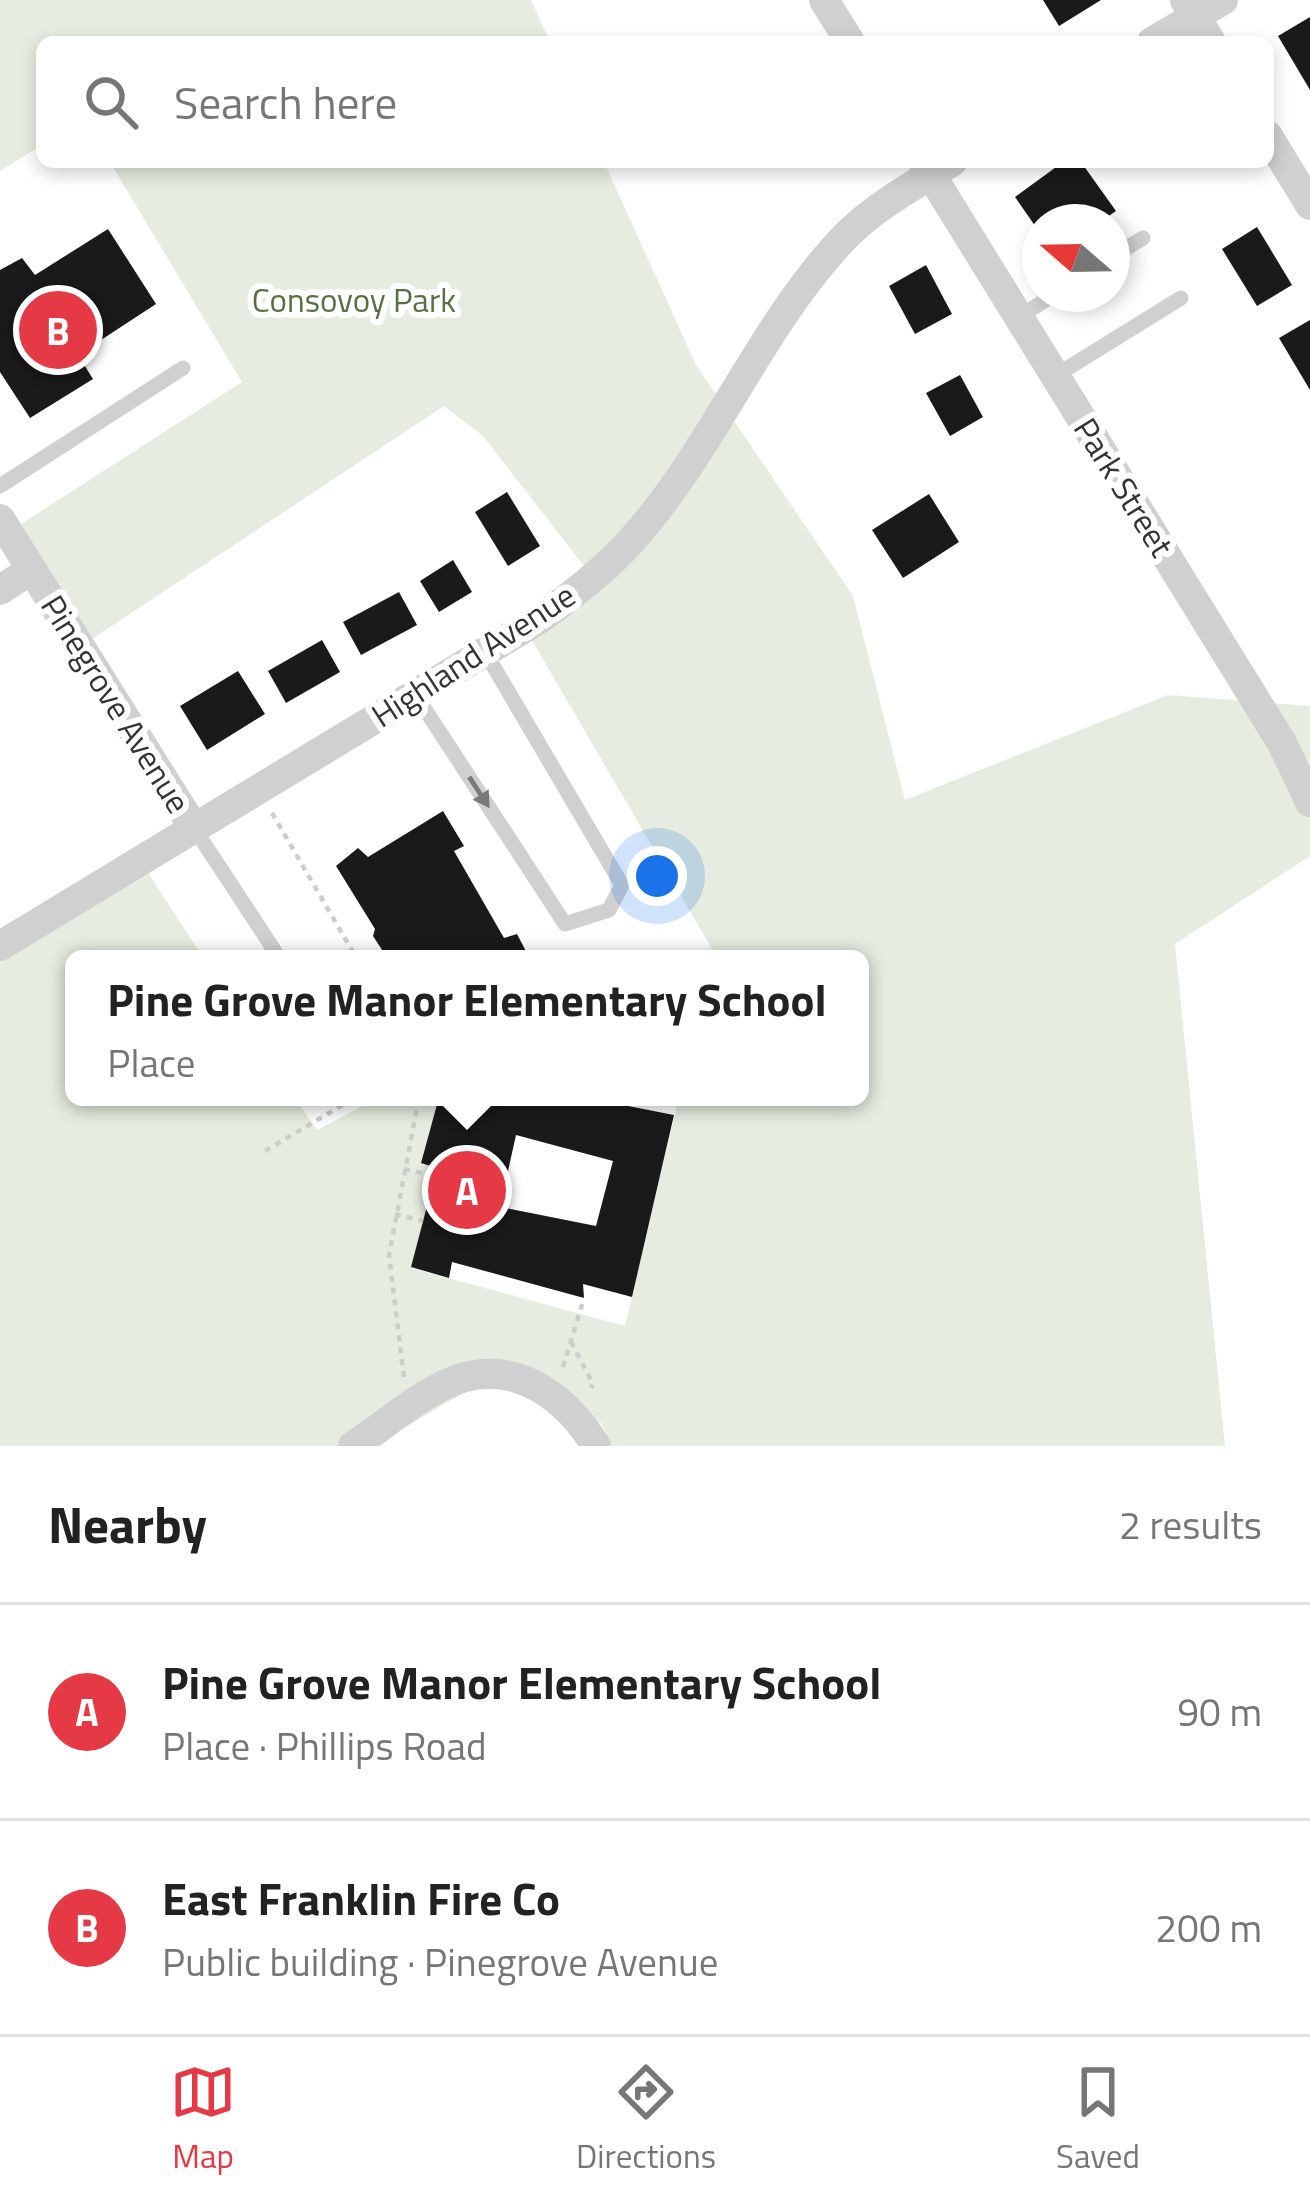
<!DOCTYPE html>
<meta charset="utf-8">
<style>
:root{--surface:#fff;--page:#f6f6f6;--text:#222;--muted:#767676;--line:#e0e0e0;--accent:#e63946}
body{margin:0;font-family:"Titillium Web",sans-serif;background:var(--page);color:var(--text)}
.compass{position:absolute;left:1022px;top:204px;width:108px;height:108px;border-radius:50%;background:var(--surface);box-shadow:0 6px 18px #0003;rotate:290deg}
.you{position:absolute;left:657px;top:876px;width:42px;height:42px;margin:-30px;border:9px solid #fff;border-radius:50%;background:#1a73e8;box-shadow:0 0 0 18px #1a73e833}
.badge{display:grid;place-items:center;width:78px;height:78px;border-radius:50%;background:var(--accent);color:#fff;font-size:39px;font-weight:700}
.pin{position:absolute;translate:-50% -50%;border:6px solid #fff;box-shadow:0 3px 12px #0006}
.popup{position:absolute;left:65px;top:950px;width:804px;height:156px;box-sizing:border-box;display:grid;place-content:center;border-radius:18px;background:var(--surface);filter:drop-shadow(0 3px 9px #0005);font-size:39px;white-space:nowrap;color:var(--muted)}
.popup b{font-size:45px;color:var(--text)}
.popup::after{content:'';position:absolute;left:50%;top:100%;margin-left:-24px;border:24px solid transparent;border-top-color:var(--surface)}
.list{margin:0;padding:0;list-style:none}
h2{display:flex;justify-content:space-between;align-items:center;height:156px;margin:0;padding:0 48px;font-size:51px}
h2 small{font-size:39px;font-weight:400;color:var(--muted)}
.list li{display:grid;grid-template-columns:78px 1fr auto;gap:36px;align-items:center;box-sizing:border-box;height:216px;padding:0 48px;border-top:3px solid var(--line)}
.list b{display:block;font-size:45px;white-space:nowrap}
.list p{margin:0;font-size:39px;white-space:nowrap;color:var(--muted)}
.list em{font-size:39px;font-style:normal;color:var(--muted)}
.icon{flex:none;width:66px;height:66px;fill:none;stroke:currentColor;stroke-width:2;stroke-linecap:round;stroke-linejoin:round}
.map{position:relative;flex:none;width:1310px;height:1446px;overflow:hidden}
.search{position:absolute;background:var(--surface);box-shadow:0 6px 18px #0003;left:36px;right:36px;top:36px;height:132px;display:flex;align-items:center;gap:30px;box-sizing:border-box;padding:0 42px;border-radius:18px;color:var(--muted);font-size:45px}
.sheet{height:588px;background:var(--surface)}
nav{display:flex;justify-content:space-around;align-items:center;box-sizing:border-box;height:168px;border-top:3px solid var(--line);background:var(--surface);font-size:33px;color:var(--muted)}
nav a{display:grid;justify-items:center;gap:6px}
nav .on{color:var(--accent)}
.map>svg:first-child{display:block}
.green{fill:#e6ecdf}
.building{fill:#1a1a1a;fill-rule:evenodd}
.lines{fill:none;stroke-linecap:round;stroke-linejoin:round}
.path{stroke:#cdcdcd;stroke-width:4.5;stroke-dasharray:6 6;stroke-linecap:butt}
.service{stroke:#d0d0d0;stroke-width:15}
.minor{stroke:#d0d0d0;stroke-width:30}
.oneway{fill:#7a7a7a}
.labels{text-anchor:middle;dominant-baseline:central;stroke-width:12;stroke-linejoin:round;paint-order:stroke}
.park-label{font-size:33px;fill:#56703f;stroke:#fff}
.street-label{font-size:33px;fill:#333;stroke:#fff}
</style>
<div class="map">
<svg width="1310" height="1446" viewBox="0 0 1310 1446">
<rect width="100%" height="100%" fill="#fff"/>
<g class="green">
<path d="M0,0H531L550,42H42V145L0,171Z"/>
<path d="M110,162H604L696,365L853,596L905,800L1168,695L1310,706V856L1175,944L1225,1446H612L601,1423L494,1375L373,1446H0V949L141,862L204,959H74V1097H294L317,1130L380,1097H439L421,1162L437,1168L411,1268L625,1326L679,1097H860V959H710L712,949L523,625L591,575L483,436L444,406L80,647L7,533L242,382Z"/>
</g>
<g class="building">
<path d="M1043,0H1101L1059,26Z"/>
<path d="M1310,17V90L1278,36Z"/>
<path d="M1063,162H1081L1116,211L1100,222H1040V233L1015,197Z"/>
<path d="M1257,227L1292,285L1257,306L1222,249Z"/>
<path d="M108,229L156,304L78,355L93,379L30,418L0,372V270L22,258L35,275Z"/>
<path d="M926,265L952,314L915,334L889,286Z"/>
<path d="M1310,320V390L1279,338Z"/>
<path d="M960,375L983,417L950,436L926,393Z"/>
<path d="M507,492L540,546L508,566L475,512Z"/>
<path d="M929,494L959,542L903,578L872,530Z"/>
<path d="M453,560L472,592L439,612L420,581Z"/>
<path d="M399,592L417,625L361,655L343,622Z"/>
<path d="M322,640L340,672L286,703L268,671Z"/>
<path d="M238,671L265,714L207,750L180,706Z"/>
<path d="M443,811L464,846L454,851L504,938L517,934L530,959H388L373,936L375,929L336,866L358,848L368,857Z"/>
<path d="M439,1097H629L628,1106L674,1115L632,1297L583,1284L584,1298L452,1262L449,1278L411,1267L437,1168L421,1163ZM516,1135L613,1161L596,1226L500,1207Z"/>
</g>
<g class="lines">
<g class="path">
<path d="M272,813L357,959"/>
<path d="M265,1151L356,1097"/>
<path d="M404,1169L435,1176"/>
<path d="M395,1214L423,1221"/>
<path d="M571,1342L593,1384L591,1388"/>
<path d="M563,1367L584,1298"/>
<path d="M404,1377L389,1255L419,1097"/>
</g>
<g class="service">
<path d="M1112,257L1143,238"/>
<path d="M1019,317L1055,294"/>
<path d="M1055,376L1181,298"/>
<path d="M0,486L183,368"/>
<path d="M415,694L565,924L609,910L622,885L485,652"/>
<path d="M194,828L280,959"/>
</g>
<g class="minor">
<path d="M824,0L850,42"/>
<path d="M1185,0L1211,42"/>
<path d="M1152,42L1223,0"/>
<path d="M1268,136L1310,205"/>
<path d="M923,162L1282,743L1310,802"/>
<path d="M0,519L194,828"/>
<path d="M0,590L31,570"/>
<path d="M0,946L541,618C572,595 605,570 631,541C713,450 757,332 840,242C870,209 914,185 952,162"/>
<path d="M353,1446C387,1424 426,1388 465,1377C521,1362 569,1401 596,1446"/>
</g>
</g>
<defs><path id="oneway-solid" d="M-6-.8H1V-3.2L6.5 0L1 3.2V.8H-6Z" transform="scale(3)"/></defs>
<use class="oneway" href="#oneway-solid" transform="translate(479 792) rotate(57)"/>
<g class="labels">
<g class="park-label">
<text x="354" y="300">Consovoy Park</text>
</g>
<g class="street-label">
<text transform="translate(1124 487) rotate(58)">Park Street</text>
<text transform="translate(473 655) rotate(-33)">Highland Avenue</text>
<text transform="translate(116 704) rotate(58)">Pinegrove Avenue</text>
</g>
</g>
</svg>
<svg class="compass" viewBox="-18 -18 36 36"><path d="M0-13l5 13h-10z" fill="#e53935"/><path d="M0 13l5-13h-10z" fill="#767676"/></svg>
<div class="you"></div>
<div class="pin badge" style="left:467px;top:1190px">A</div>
<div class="popup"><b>Pine Grove Manor Elementary School</b>Place</div>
<div class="pin badge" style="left:58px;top:330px">B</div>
<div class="search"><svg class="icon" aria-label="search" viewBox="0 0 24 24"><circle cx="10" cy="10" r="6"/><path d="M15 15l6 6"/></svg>Search here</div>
</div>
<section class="sheet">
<h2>Nearby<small>2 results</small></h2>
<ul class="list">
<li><span class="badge">A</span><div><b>Pine Grove Manor Elementary School</b><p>Place · Phillips Road</p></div><em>90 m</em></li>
<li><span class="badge">B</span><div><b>East Franklin Fire Co</b><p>Public building · Pinegrove Avenue</p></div><em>200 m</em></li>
</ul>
</section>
<nav>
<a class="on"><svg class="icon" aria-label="map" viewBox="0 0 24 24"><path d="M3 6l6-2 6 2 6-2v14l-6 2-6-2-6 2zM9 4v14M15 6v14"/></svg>Map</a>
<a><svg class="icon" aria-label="directions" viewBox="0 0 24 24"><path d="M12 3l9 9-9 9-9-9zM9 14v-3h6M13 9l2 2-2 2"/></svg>Directions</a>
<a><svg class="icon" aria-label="saved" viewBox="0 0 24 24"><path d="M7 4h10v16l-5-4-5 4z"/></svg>Saved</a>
</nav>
